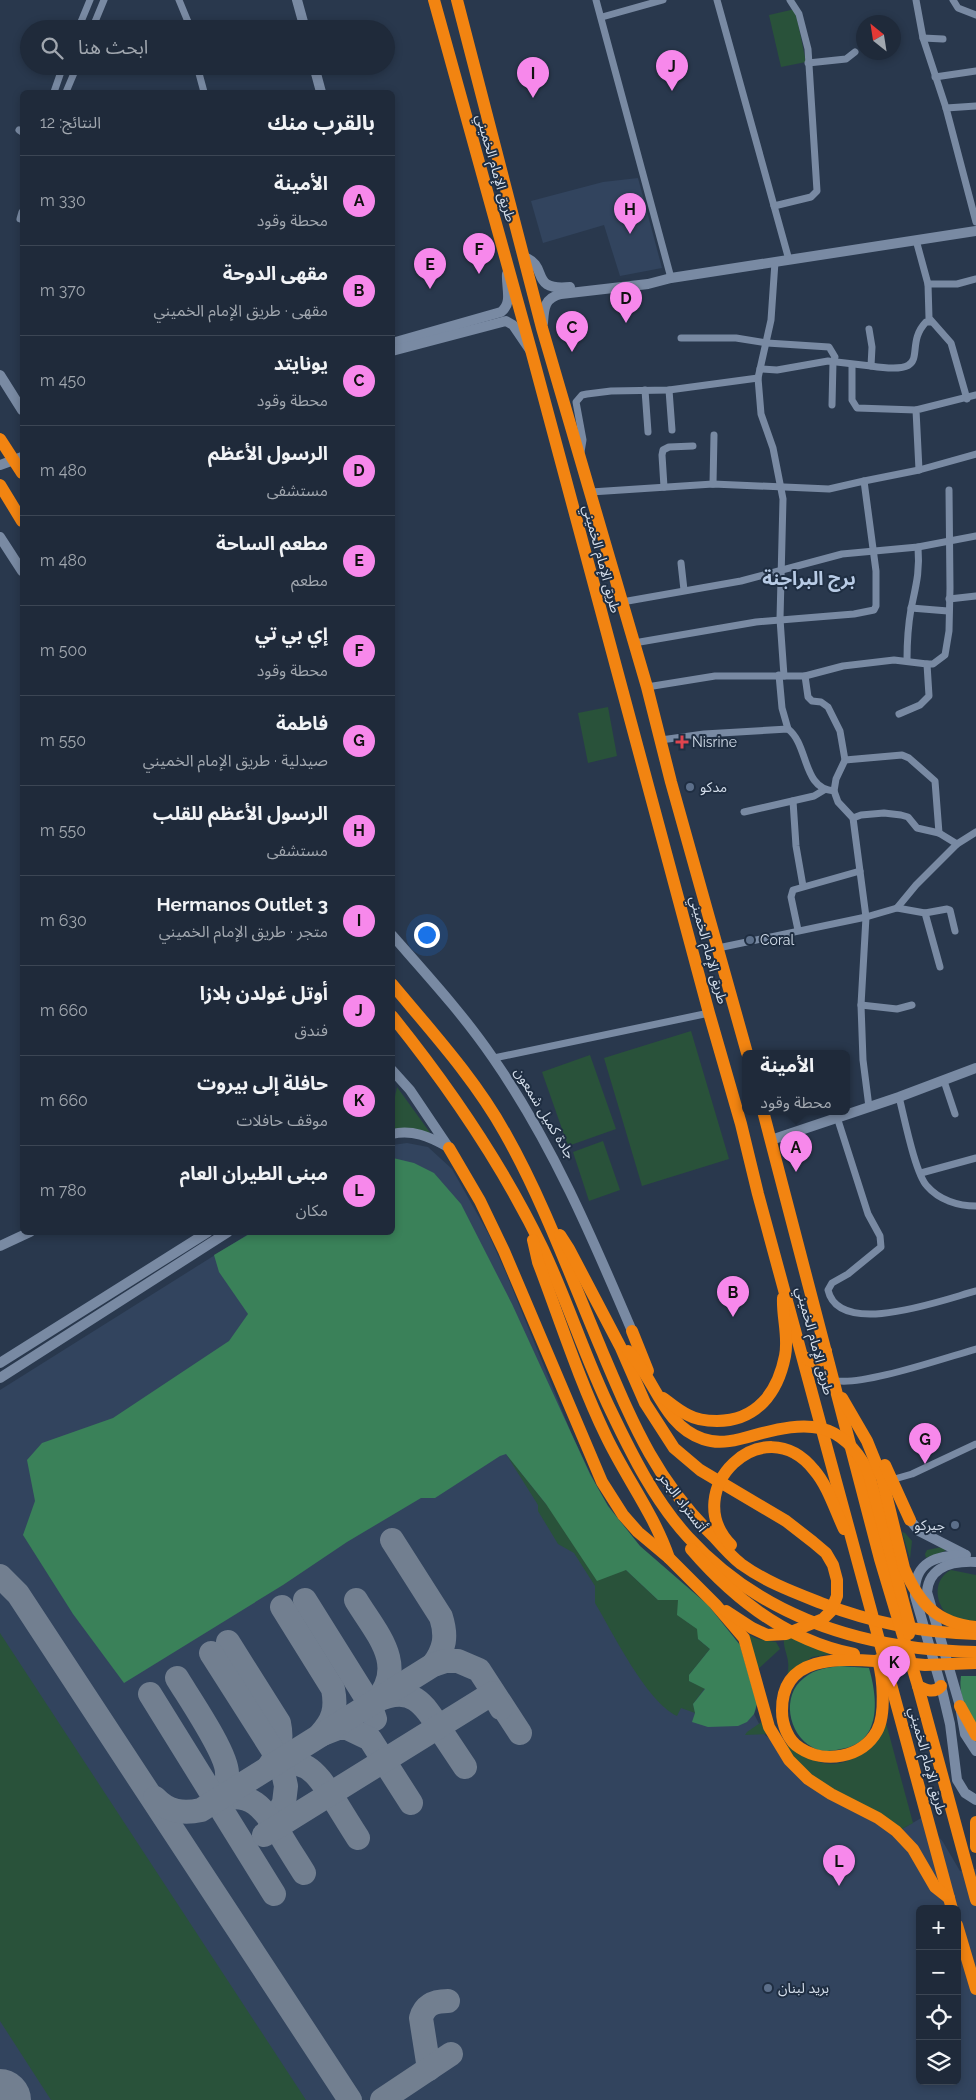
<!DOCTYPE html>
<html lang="ar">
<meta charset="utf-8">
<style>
:root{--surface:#1f2a3a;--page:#273242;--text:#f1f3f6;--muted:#a1a7af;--line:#3c4654;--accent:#f788eb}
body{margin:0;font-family:Raleway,"Noto Sans Arabic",sans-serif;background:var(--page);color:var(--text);direction:rtl}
.controls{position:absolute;right:15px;bottom:15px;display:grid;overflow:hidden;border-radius:8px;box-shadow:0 2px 8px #0003}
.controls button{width:45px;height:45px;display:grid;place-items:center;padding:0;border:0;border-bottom:1px solid var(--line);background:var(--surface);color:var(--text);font:25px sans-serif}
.compass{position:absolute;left:856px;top:15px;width:45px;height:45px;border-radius:50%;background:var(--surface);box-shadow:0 2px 8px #0003;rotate:330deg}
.you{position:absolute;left:426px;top:934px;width:18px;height:18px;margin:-12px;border:4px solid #fff;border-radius:50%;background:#1a73e8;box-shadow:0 0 0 8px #1a73e833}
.badge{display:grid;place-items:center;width:32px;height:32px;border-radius:50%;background:var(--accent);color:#111;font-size:16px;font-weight:700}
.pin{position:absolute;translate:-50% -41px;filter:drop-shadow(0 1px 2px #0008)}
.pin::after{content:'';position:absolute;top:26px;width:18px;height:15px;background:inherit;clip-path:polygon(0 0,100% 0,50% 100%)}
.popup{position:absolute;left:742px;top:1050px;width:108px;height:65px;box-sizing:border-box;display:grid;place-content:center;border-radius:8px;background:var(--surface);filter:drop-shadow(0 1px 4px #0005);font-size:16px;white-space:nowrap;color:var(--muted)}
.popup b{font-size:19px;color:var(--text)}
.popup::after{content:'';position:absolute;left:50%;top:100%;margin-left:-10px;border:10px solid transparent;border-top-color:var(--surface)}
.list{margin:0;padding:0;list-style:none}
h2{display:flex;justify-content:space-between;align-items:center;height:65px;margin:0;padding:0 20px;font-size:21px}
h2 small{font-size:16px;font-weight:400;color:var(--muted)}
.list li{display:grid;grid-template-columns:32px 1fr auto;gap:15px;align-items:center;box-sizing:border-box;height:90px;padding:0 20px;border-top:1px solid var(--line)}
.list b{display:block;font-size:19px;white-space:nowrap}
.list p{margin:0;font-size:16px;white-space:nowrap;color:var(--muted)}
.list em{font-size:16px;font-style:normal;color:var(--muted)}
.icon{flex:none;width:28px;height:28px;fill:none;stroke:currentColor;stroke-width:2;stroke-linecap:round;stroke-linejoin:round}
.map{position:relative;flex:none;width:976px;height:2100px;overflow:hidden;direction:ltr}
.search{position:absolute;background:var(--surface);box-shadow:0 2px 8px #0003;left:20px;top:20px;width:375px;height:55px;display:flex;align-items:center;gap:12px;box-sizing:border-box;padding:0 18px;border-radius:28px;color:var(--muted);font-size:19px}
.panel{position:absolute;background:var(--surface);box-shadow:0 2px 8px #0003;left:20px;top:90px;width:375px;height:1145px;border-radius:8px;direction:rtl}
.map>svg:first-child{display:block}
.built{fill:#32445e;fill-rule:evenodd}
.green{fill:#29523a}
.forest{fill:#3a8159}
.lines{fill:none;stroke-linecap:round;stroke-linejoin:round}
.taxiway{stroke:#727f90;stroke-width:24}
.runway{stroke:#727f90;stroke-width:60}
.street{stroke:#798aa3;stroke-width:7}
.secondary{stroke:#798aa3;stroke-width:10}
.highway{stroke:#f28411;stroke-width:12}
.health-dot{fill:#e0444e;stroke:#1f2e42;stroke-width:2}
.service-dot{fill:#5c6f8a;stroke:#1f2e42;stroke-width:2}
.labels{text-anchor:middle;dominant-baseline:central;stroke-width:4;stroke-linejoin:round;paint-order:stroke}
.street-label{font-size:14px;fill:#d3ddea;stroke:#1f2e42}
.poi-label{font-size:14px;fill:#d3ddea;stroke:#1f2e42;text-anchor:start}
.district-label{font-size:19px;font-weight:bold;fill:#b8cbe5;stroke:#1f2e42}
</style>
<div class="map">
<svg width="976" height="2100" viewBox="0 0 976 2100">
<rect width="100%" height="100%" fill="#29384d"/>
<g class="built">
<path d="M638,178L662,268L620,276L604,225L543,243L531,201L603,182Z"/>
<path d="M407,1143L428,1147L452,1169L488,1233L506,1273L572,1435L599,1492L618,1520L640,1546L734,1637L756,1709L754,1714L765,1735L794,1759L902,1829L923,1817L943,1842L960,1871L976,1869V2100H0V1390L250,1233L392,1232L393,1145ZM920,1909H957V2081H920Z"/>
</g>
<g class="green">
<path d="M795,9L806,62L781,67L769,15Z"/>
<path d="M608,707L617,756L588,763L578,713Z"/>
<path d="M691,1031L729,1159L642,1186L604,1058Z"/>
<path d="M590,1055L616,1129L568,1146L542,1072Z"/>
<path d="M397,1087L431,1134L393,1131V1106Z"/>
<path d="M603,1141L620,1190L589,1201L573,1152Z"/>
<path d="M506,1454L546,1504L626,1570L658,1600H678L687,1622L698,1629V1639L710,1649L689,1675V1681L705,1688L693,1704L695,1713L681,1708L677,1716C646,1701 613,1633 595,1603V1586L574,1553L558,1544L538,1511V1505Z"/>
<path d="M902,1532L905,1533L912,1541L910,1559Z"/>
<path d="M942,1547L946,1549L945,1551L926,1558L925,1554L927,1550Z"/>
<path d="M951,1570L976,1575V1623C968,1622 955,1621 949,1616C934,1603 933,1579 951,1570Z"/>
<path d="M0,1633L306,2100H51L0,2021Z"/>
<path d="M745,1633L758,1639L776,1642L780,1649L756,1671Z"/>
<path d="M784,1635L808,1643L830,1654L812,1657L787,1676C792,1657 782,1652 784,1635Z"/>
<path d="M763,1721L768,1734L745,1735L747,1732Z"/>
<path d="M886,1723L913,1823L902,1829L822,1783L801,1766L783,1742C806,1759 831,1774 858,1755C869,1748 878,1733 886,1723Z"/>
</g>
<g class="forest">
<path d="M393,1158L414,1163L434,1173L461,1204L512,1304L590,1474L608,1506L640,1546L708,1605L740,1645L757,1704L754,1714L747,1722L738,1726L708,1727L692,1722L695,1713L693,1704L705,1689L689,1681V1675L710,1649L698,1639L697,1629L677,1615L678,1600H658L626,1570L597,1581L546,1504L506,1454L500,1456L435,1498H421L347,1542L283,1585L124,1683L73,1614L23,1535L35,1501L27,1460L42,1443L113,1418L229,1341L248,1314L219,1272L214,1255L251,1233L392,1232Z"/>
<path d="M839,1666L869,1668C878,1699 882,1743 841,1749C831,1751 822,1753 812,1747C788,1734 781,1695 804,1678C815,1669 826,1668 839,1666Z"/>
<path d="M961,1676H976V1726C966,1711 958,1694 961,1676Z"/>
</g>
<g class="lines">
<g class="taxiway">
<path d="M392,1540L441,1617C447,1636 445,1649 433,1665"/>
<path d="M0,1576L18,1594L350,2100"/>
<path d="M305,1600L370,1704L375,1719"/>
<path d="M356,1600C376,1633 408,1665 376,1701C412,1684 424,1704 441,1731C449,1743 457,1755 465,1767"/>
<path d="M282,1607L333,1689C337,1709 333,1721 320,1735L338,1728H347L370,1739L411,1803"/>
<path d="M228,1642L279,1723C283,1742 279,1752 268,1768C304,1754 315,1771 333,1798C341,1811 349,1824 358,1838"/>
<path d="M211,1653L281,1763L286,1786L284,1803L268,1831"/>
<path d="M177,1678C189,1698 227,1753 227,1773C228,1784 222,1792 216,1801C251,1788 264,1809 281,1836C288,1848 296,1860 304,1873"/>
<path d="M150,1694L274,1894"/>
<path d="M155,1798C168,1812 183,1814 201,1810L433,1665L445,1661H458L479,1670L520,1733"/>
<path d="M264,1835L493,1693L501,1708"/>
<path d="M429,2069L421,2018C425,2004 435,2001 448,2001"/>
<path d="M382,2100L451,2054"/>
</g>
<path class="runway" d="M0,2099L1,2100"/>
<g class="street">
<path d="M179,0L191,29"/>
<path d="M596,0L671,278"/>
<path d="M717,0L789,260"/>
<path d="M916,0L923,38L946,108L976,222"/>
<path d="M953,0L958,8L976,15"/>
<path d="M602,17L663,0"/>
<path d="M78,29L90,0"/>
<path d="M92,29L104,0"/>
<path d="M923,38L943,39"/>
<path d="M808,63L846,59L855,52"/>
<path d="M197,66L204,92"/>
<path d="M935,77L976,71"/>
<path d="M54,92L63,66"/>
<path d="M66,92L77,66"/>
<path d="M946,108L976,106"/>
<path d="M19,130L22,132"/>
<path d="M774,206L811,197L817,191L808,49L799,14L790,0"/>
<path d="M20,219L22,212"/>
<path d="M916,240L928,284L929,318L951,343L967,399"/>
<path d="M775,262L771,320L758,378L761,414L773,448L783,499L780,619L784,676"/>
<path d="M928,284H957L976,279"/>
<path d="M681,338H736L767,343L829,347L835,357L833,362L832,405"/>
<path d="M852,365V400L857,408L916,410"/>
<path d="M871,366C937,376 901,348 926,322H931"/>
<path d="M760,369L777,370L828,361L871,366L872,347L869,329"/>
<path d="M645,390L648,432"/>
<path d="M669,390L672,430"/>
<path d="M581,452L583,440L576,402L582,395L587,394L611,391L669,390L758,378"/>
<path d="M919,470L916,410L976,395"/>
<path d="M864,481L919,470L976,454"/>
<path d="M713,484L714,435"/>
<path d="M664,487L662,455L663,450L669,447L693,446"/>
<path d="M591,492L713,484L829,489L864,481L876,571V606L874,610L854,614L756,622L634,643"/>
<path d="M681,563L684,590"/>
<path d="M949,599L976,596"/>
<path d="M622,602L741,581L842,554L918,547L976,536"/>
<path d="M911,608L948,611"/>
<path d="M907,660C907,643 908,626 911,609C916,585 920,572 918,547"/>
<path d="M779,675L782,708L788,729"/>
<path d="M805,676L808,697L812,701L821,702L828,707L840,731L845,760L836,779L834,791"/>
<path d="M647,687L715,676H805L843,666L894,660L927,664H933L945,655L949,631L950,588L949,490"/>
<path d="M899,714L920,705L929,696L927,664"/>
<path d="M661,740L704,734L788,729C809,745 802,789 834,791L838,802L853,818L866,917L861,1005L863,1060L869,1107"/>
<path d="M845,760L902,755L909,758L935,781L939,833"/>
<path d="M793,801L796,846L803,886"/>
<path d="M744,812L814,796L824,790"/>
<path d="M853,818L861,815L884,813L901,815L908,817L917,828L939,833L957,844"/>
<path d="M897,908L925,913L940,967"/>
<path d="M925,913L947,909L950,910L955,931"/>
<path d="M798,930L791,897L793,890L860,871"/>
<path d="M718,948L866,917L897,908L916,885L957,844L976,832"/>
<path d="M861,1005L897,1009L912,1005"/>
<path d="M494,1058L709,1013"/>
<path d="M944,1081L955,1114"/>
<path d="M899,1097C904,1116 915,1173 927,1186C939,1200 958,1206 976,1206"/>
<path d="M837,1117L868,1214L880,1236L881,1247L848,1274L832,1283L828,1290C839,1339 945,1299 976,1291"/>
<path d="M921,1173L976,1158"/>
<path d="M833,1380C858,1388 947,1357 976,1349"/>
<path d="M891,1480L912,1474L976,1444"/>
</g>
<g class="secondary">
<path d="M297,0L305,29"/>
<path d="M314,66L321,92"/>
<path d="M524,257C550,266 528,291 570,287"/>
<path d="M543,323C544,309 544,298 561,294L648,284L671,278L976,231"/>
<path d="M392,343L501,312C513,303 506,288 507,274"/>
<path d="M392,351L506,321L513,325L530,350"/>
<path d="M0,375L22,410"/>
<path d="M0,465L22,457"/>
<path d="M0,537L22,571"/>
<path d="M392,935C427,975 463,1014 493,1058C552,1143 592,1237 632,1331"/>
<path d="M392,1070L410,1090L449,1148"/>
<path d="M392,1134C412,1129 430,1137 446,1146"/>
<path d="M771,1140L899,1097L976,1068"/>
<path d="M0,1246L30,1232"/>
<path d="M0,1363L208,1232"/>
<path d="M0,1378L228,1232"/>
<path d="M910,1520L919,1531L964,1554"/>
<path d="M966,1555C937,1555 913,1561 915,1596L941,1686L950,1724L957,1780L965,1793L976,1800"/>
<path d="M976,1562C954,1561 929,1566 927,1592L960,1706L965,1734L976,1751"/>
</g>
<g class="highway">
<path d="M434,0L531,350L709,1013L741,1124L758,1194L952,1909"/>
<path d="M457,0L542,328L647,687L671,782L747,1053"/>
<path d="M0,439L22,473"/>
<path d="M0,485L22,521"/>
<path d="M392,984C432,1032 475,1079 505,1133C544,1202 571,1278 602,1351C633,1424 656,1481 715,1538C723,1547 732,1557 741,1564C766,1582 793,1592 821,1603C870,1622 923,1633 976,1634"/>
<path d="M392,1016C450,1088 503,1166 543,1249C568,1302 585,1358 611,1411C632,1455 655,1501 688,1537C764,1620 867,1650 976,1652"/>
<path d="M763,1111L880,1559L918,1686L976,1900"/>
<path d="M449,1148L480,1201L504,1251L602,1482L623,1515L638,1532L669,1558L715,1604L744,1638L769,1727L789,1760L808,1779L831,1794L878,1818L896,1831L913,1849L935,1887L949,1898"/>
<path d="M560,1235L569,1249L621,1348L645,1403L674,1448L700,1470L786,1521L813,1542L826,1553L833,1565L837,1580V1596L831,1611L823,1619L786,1634L767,1635L752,1628L726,1611"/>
<path d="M533,1240L538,1262C560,1320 579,1380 606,1436C626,1478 654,1514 669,1558"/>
<path d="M632,1331L648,1371"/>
<path d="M628,1351C655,1378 663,1426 703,1439C720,1445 738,1440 755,1435C806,1421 841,1419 868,1471L909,1623V1634"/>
<path d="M804,1357C814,1364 823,1364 826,1351"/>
<path d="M663,1398C671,1404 679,1411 688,1415C697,1420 707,1421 717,1421C757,1421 778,1392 785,1356C789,1337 782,1317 783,1298"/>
<path d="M842,1398L867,1441L882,1478L904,1568C919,1603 936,1623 976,1627"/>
<path d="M885,1465L910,1520"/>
<path d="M731,1545C678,1491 763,1406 814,1470C828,1486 835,1510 844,1529"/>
<path d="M691,1549C734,1599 789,1641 854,1654"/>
<path d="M878,1660C883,1678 886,1715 877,1731C862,1758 824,1764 800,1748C788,1741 782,1724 782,1711C781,1649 851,1660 892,1662"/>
<path d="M903,1663L925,1665L976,1663"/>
<path d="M918,1686C926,1690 934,1694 941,1686"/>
<path d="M960,1706L976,1735"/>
<path d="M976,1822V1847"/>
<path d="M957,1925L976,1989"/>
</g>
</g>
<path class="health-dot" d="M679.5 734.5h5v5h5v5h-5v5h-5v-5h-5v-5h5z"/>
<g class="service-dot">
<circle cx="690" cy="787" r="5"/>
<circle cx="750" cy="940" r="5"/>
<circle cx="955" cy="1525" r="5"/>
<circle cx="768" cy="1988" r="5"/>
</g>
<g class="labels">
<g class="street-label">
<text transform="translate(496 168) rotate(74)">طريق الإمام الخميني</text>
<text transform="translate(602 559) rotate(75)">طريق الإمام الخميني</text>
<text transform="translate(709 950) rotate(75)">طريق الإمام الخميني</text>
<text transform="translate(545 1113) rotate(59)">جادة كميل شمعون</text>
<text transform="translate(815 1341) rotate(75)">طريق الإمام الخميني</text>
<text transform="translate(683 1502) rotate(53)">أتستراد البحر</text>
<text transform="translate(928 1761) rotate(75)">طريق الإمام الخميني</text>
</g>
<g class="poi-label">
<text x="692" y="742">Nisrine</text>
<text x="700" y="787">مدكو</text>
<text x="760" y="940">Coral</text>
<text x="945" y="1525" text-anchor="end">جيركو</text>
<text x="778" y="1988">بريد لبنان</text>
</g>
<g class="district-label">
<text x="809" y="578">برج البراجنة</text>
</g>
</g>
</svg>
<div class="controls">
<button>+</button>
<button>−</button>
<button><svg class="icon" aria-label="locate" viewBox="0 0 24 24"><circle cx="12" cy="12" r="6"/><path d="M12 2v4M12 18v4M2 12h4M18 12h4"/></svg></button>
<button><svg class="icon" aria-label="layers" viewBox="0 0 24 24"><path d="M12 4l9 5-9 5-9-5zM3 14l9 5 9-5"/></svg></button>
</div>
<svg class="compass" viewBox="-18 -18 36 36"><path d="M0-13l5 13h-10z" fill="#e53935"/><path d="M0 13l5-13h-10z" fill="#a1a7af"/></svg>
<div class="you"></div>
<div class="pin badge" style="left:796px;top:1172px">A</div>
<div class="popup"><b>الأمينة</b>محطة وقود</div>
<div class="pin badge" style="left:733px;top:1317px">B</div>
<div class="pin badge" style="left:572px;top:352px">C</div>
<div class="pin badge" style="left:626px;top:323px">D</div>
<div class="pin badge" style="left:430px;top:289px">E</div>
<div class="pin badge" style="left:479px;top:274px">F</div>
<div class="pin badge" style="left:925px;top:1464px">G</div>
<div class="pin badge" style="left:630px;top:234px">H</div>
<div class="pin badge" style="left:533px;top:98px">I</div>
<div class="pin badge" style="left:672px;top:91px">J</div>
<div class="pin badge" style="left:894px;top:1687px">K</div>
<div class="pin badge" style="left:839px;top:1886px">L</div>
<div class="search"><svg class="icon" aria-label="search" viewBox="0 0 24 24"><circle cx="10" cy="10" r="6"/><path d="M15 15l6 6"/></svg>ابحث هنا</div>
<section class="panel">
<h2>بالقرب منك<small>النتائج: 12</small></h2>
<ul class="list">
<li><span class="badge">A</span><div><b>الأمينة</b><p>محطة وقود</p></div><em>330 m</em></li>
<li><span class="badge">B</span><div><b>مقهى الدوحة</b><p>مقهى · طريق الإمام الخميني</p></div><em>370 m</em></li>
<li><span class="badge">C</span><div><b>يونايتد</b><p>محطة وقود</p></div><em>450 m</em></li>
<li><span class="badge">D</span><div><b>الرسول الأعظم</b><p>مستشفى</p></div><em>480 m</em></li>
<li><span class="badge">E</span><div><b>مطعم الساحة</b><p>مطعم</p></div><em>480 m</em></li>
<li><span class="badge">F</span><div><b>إي بي تي</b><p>محطة وقود</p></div><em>500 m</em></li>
<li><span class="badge">G</span><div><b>فاطمة</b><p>صيدلية · طريق الإمام الخميني</p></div><em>550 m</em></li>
<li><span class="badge">H</span><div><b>الرسول الأعظم للقلب</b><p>مستشفى</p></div><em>550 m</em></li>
<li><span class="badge">I</span><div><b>3 Hermanos Outlet</b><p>متجر · طريق الإمام الخميني</p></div><em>630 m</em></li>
<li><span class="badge">J</span><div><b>أوتل غولدن بلازا</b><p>فندق</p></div><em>660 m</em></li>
<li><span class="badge">K</span><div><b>حافلة إلى بيروت</b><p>موقف حافلات</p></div><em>660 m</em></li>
<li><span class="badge">L</span><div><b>مبنى الطيران العام</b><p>مكان</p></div><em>780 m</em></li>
</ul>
</section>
</div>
